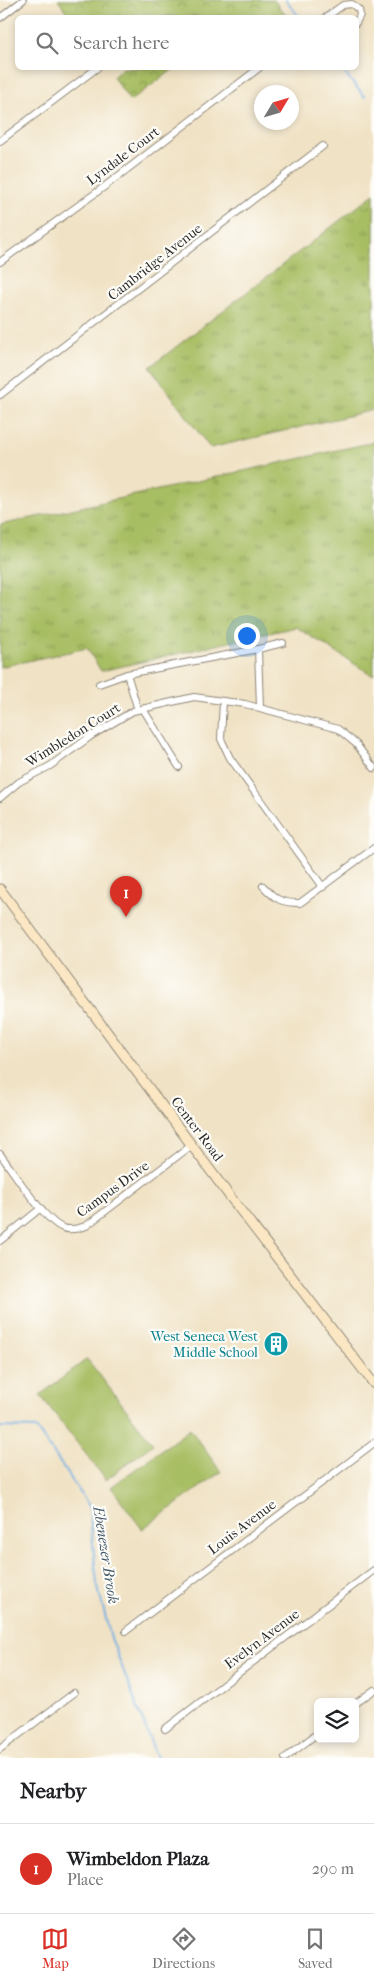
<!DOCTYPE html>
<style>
:root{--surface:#fff;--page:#f6f6f6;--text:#202124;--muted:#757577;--line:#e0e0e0;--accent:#d93025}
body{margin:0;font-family:"IM FELL French Canon",serif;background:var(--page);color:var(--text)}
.controls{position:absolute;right:15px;bottom:15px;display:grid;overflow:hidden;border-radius:8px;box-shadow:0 2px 8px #0003}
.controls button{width:45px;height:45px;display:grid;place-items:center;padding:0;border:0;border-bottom:1px solid var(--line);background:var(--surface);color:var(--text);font:25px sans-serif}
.compass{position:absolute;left:254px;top:85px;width:45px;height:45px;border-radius:50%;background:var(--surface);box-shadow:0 2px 8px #0003;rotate:52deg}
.you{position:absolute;left:246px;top:635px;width:18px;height:18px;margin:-12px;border:4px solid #fff;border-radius:50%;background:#1a73e8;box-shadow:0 0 0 8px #1a73e833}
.badge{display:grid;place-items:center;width:32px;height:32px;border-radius:50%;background:var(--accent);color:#fff;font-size:16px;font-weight:700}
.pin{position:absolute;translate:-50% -41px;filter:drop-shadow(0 1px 2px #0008)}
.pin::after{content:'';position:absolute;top:26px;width:18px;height:15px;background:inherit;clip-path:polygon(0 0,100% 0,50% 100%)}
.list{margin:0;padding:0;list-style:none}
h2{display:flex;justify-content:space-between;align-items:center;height:65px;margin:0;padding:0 20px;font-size:21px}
h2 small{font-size:16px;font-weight:400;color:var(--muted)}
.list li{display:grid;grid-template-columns:32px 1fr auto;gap:15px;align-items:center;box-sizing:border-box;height:90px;padding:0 20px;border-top:1px solid var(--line)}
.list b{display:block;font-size:19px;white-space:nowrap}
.list p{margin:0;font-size:16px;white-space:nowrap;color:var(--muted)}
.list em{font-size:16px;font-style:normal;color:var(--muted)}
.icon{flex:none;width:28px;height:28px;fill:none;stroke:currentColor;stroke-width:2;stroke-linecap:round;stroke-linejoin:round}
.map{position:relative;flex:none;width:374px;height:1758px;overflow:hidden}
.search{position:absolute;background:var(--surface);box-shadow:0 2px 8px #0003;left:15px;right:15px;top:15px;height:55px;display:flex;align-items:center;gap:12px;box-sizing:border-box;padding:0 18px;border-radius:8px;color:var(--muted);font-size:19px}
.sheet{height:155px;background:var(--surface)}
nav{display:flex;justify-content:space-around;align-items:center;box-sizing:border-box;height:70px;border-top:1px solid var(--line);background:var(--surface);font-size:14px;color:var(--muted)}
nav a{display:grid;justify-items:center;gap:2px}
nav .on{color:var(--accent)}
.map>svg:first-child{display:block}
.grass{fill:url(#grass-tufts);stroke:#6a7447}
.park{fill:url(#park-crowns);stroke:#6a7447}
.pitch{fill:#a8be63;stroke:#6a7447}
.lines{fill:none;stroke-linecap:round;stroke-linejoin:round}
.stream{stroke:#70aee2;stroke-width:2}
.street-casing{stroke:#8e8678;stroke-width:8}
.secondary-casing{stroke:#8e8678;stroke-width:11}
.street{stroke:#fff;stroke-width:6}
.secondary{stroke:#fbe7c3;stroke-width:9}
.labels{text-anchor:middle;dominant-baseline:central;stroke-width:4.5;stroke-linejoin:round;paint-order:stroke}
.street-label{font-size:14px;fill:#2b2b2b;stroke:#fdfcf7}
.culture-label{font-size:14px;fill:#0d838f;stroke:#fdfcf7;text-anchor:end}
.water-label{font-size:15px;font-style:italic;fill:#43596b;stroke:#fdfcf7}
</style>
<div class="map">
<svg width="374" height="1758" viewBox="0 0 374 1758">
<defs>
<pattern id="grass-tufts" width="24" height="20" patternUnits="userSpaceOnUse" patternTransform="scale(1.25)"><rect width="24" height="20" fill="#a8be63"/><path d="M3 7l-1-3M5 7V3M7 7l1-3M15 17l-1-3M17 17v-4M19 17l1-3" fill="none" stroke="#899b52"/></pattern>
<pattern id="park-crowns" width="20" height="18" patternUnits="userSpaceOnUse" patternTransform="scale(1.25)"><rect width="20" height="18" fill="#a8be63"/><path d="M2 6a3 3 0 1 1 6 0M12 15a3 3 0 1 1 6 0" fill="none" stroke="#899b52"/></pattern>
</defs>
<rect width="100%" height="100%" fill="#fdfcf7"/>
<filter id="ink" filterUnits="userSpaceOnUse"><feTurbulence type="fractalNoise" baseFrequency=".02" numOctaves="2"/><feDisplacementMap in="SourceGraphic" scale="10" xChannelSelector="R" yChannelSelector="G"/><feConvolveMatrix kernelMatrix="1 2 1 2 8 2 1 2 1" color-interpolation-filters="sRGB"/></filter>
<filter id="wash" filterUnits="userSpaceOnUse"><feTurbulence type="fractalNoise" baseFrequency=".0096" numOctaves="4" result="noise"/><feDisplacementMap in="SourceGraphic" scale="20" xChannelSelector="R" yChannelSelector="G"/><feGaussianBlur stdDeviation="1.12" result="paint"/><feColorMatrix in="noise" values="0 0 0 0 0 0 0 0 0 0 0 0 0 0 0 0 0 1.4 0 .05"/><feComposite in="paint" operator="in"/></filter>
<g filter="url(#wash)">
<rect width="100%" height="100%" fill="#f0e2c4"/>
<g class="grass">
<path d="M374,194V410L210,448L150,367Z"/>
<path d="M374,442V674L372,675L296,627L101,671L87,648L0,667V525Z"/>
</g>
<g class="park">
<path d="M58,0H274L287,17H70Z"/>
<path d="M123,68H175L130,101L113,77Z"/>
</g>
<g class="pitch">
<path d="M87,1359L153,1444L106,1480L40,1395Z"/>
<path d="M190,1429L221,1472L142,1529L111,1487Z"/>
</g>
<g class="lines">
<g class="stream">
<path d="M286,0L300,18"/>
<path d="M340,68L365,97"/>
<path d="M0,1427L36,1428L66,1471L89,1506L97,1584L111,1638L157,1758"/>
</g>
</g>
</g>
<g filter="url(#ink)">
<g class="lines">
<defs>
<g id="street">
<path d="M0,18L23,0"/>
<path d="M325,18L343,5L352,4L359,10L360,15L356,23"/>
<path d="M0,141L97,68"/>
<path d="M0,262L104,187L259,68"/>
<path d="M0,395L323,146"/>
<path d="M258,649L283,643"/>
<path d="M99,684L127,674"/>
<path d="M223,701L221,739L230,758L323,887"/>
<path d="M143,709L179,767"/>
<path d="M138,710L127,674L258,649L260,707"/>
<path d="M0,798L19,782L50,766L91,736L133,711L194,697L245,704L338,729L356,744L374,768"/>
<path d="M263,886C276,900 281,903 300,903L374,848"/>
<path d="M0,1154C13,1171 45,1222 63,1228C71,1231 78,1228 86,1226L192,1145"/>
<path d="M0,1241L41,1208"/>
<path d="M126,1631L374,1443"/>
<path d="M355,1704L374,1690"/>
<path d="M165,1729L374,1570"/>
<path d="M0,1749L74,1693"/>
<path d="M285,1758L318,1733"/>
</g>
<path id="secondary" d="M0,889L228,1194L374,1384"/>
</defs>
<use href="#street" class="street-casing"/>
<use href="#secondary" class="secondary-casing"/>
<use href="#street" class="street"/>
<use href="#secondary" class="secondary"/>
</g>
</g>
<defs>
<symbol id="building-disc" viewBox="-11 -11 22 22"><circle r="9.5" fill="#0f9aa8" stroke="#fdfcf7"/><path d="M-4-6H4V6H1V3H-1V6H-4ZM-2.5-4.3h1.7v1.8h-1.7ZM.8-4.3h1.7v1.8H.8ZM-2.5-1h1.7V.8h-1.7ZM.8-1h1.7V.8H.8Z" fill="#fff"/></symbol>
</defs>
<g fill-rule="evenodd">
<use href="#building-disc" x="262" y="1330" width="28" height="28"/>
</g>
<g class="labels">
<g class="street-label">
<text transform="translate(123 156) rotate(-37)">Lyndale Court</text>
<text transform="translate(155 262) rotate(-38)">Cambridge Avenue</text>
<text transform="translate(73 735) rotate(-32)">Wimbledon Court</text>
<text transform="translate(197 1129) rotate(53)">Center Road</text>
<text transform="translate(113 1189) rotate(-36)">Campus Drive</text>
<text transform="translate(242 1527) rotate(-37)">Louis Avenue</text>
<text transform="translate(262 1639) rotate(-37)">Evelyn Avenue</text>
</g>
<g class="culture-label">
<text x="258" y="1336">West Seneca West<tspan x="258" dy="16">Middle School</tspan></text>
</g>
<g class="water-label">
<text transform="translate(106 1555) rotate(81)">Ebenezer Brook</text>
</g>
</g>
</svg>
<div class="controls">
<button><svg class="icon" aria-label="layers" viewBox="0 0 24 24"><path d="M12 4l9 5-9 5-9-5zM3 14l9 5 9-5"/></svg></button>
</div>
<svg class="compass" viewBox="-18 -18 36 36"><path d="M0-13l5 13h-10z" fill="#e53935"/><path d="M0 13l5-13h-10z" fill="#757577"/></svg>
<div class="you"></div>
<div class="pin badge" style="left:126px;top:917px">1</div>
<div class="search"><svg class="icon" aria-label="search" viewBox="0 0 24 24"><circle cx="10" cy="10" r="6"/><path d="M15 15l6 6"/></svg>Search here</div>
</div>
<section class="sheet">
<h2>Nearby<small></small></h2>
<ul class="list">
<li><span class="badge">1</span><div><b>Wimbeldon Plaza</b><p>Place</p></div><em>290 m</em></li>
</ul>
</section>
<nav>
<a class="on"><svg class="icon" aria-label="map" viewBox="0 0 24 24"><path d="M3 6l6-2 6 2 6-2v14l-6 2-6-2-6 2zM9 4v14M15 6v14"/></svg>Map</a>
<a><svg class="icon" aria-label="directions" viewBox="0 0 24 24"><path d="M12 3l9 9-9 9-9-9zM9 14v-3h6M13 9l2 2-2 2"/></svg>Directions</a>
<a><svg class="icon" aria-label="saved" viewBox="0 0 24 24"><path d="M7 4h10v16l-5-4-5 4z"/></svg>Saved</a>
</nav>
